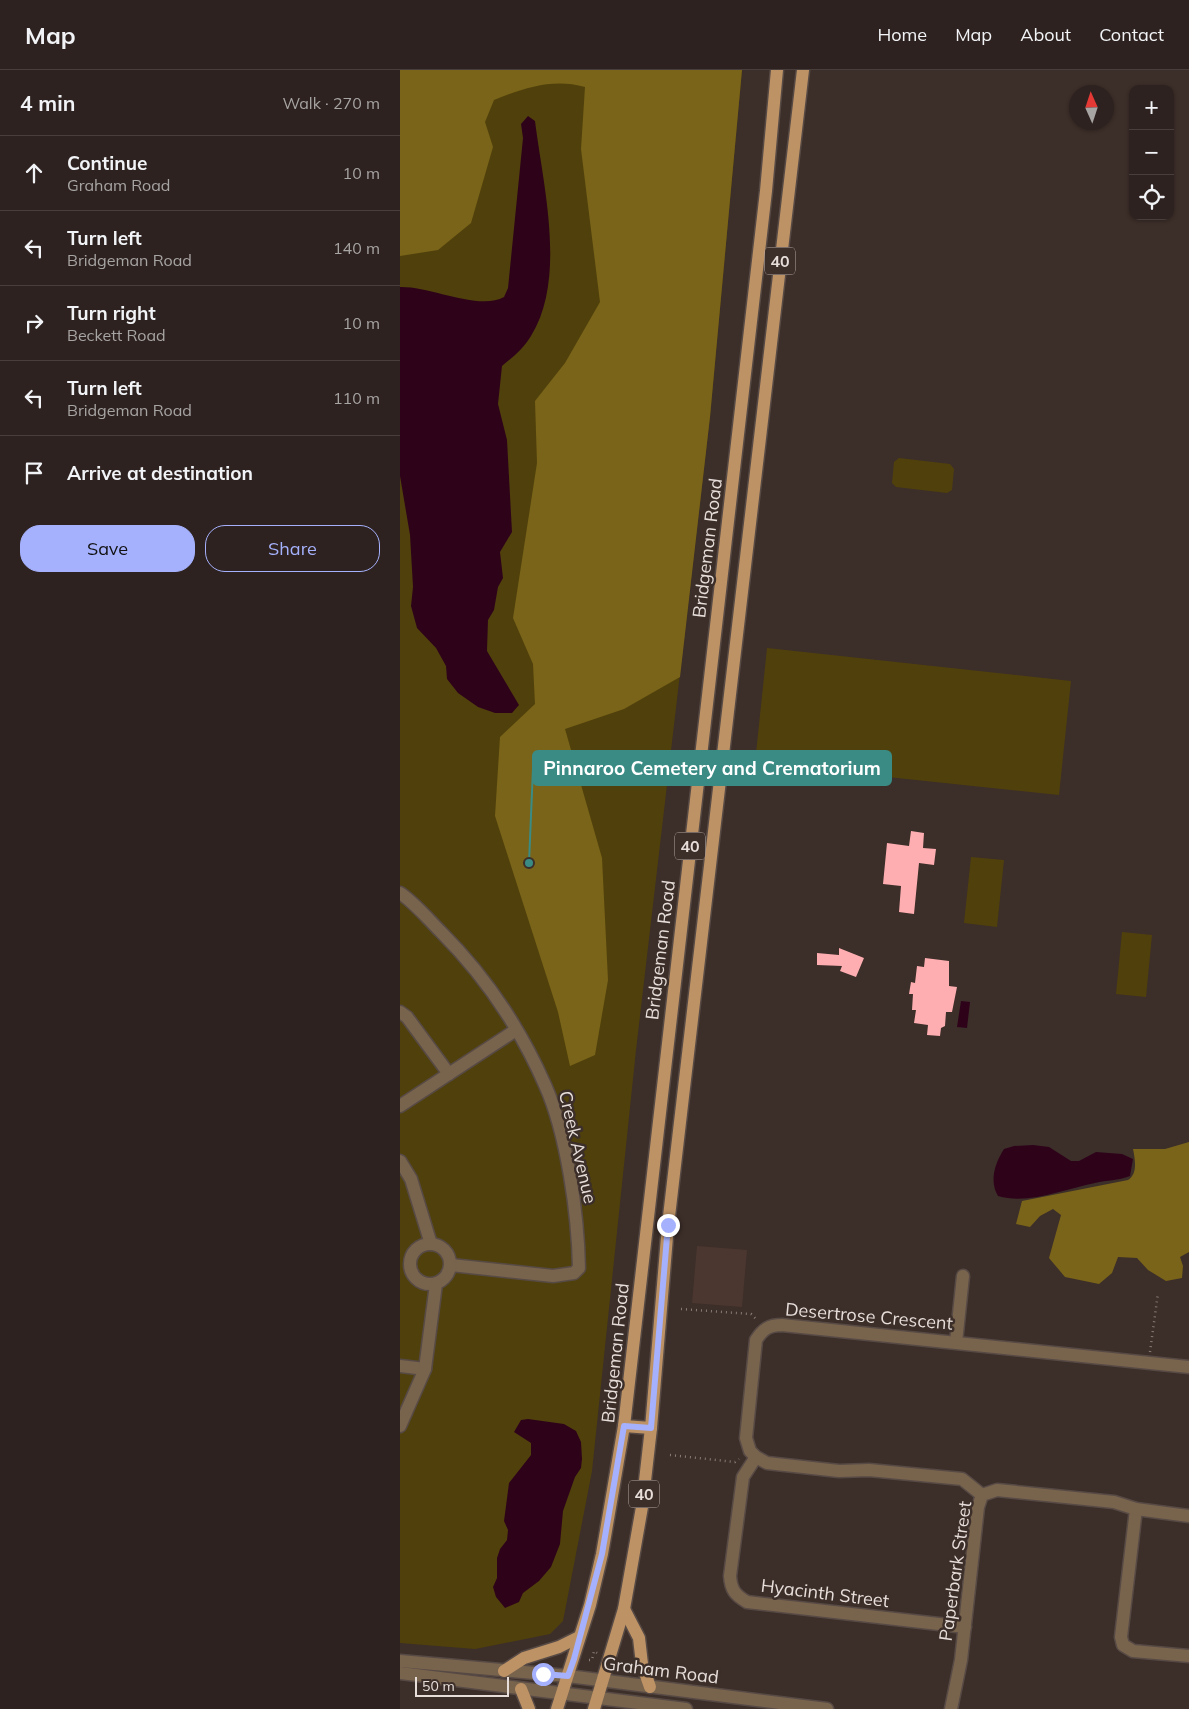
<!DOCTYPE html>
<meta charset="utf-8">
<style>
:root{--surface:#2d221f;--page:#392f2c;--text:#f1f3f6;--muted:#a7a4a4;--line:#483f3d;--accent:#a5b1fc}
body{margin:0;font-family:Mulish,sans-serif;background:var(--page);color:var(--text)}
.controls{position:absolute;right:15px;top:15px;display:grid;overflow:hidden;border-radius:10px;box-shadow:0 1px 4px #0004}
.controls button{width:45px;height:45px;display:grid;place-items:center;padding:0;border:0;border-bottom:1px solid var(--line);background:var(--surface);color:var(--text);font:25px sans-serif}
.compass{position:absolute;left:669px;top:15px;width:45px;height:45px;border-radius:50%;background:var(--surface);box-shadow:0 1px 4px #0004;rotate:357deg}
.scale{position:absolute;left:15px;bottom:12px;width:94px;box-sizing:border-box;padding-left:5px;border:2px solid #e7deda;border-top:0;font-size:14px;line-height:18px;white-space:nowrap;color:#e7deda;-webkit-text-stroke:4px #3c2e29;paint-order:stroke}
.stop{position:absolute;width:15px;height:15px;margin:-11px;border:4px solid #a5b1fc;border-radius:50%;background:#fff}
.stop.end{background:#a5b1fc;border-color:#fff;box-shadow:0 1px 5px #0008}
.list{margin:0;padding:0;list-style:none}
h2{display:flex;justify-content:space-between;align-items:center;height:65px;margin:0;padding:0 20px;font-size:21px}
h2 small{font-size:16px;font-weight:400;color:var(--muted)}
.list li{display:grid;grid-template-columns:32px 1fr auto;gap:15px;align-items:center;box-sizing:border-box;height:75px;padding:0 20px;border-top:1px solid var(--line)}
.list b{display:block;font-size:19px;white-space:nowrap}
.list p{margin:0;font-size:16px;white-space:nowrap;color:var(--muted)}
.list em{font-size:16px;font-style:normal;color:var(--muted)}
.actions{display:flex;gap:10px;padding:15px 20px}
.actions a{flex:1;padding:11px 0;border:1px solid var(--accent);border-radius:20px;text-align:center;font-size:18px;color:var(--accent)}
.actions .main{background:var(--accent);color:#111}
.icon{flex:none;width:28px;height:28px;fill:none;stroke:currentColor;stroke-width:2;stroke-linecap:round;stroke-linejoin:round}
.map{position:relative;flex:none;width:789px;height:1639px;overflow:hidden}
header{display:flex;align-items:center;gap:30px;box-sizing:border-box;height:70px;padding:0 25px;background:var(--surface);border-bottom:1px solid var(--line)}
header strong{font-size:24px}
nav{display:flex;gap:28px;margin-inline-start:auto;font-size:18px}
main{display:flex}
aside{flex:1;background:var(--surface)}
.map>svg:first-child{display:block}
.built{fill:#4b3730}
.green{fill:#50410c}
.forest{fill:#7a6419}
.water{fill:#2e031a}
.building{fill:#feaeb1}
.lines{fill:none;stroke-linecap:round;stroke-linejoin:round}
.minor-casing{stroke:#574a45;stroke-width:15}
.major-casing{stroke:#574a45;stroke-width:15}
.path{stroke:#887c77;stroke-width:2.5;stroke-dasharray:1 4;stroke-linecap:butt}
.minor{stroke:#78634d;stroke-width:12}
.major{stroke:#bd9265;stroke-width:12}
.route{stroke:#a5b1fc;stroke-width:6}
.labels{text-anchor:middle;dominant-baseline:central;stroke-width:5;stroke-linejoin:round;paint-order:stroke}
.shield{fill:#3c2e29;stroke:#b4a9a5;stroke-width:1}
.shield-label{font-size:16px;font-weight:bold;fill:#e7deda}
.street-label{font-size:18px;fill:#e7deda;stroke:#3c2e29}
.leader{fill:none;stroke:#3a8b84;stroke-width:2}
.callout-dot{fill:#3a8b84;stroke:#3c2e29;stroke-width:2}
.callout{fill:#3a8b84;stroke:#3a8b84;stroke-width:2}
.callout-label{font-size:19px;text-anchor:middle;font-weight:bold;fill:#fff}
</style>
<header>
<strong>Map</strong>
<nav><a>Home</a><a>Map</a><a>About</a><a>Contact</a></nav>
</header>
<main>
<aside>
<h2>4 min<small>Walk · 270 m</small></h2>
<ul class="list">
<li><svg class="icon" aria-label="ahead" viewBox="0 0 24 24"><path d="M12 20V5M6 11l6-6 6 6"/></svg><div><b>Continue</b><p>Graham Road</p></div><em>10 m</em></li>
<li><svg class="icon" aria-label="left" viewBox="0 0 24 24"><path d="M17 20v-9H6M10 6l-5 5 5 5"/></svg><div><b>Turn left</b><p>Bridgeman Road</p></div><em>140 m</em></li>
<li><svg class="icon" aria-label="right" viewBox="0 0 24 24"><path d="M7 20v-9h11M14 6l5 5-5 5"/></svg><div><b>Turn right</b><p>Beckett Road</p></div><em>10 m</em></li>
<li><svg class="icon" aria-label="left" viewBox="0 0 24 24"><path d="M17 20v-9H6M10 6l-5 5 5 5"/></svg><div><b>Turn left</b><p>Bridgeman Road</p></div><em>110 m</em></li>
<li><svg class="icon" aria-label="arrive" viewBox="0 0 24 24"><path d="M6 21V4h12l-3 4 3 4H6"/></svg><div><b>Arrive at destination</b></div></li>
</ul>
<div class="actions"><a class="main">Save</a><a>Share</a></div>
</aside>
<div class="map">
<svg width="789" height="1639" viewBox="0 0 789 1639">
<rect width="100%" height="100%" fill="#3c2e29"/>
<path class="built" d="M297,1176L347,1180L342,1237L292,1233Z"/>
<g class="green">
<path d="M0,0H342L310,347L236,980L192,1401L163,1551L150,1564L75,1579L0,1573Z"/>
<path d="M499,388L550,394L554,399L552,420L547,423L496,417L492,413L494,392Z"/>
<path d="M367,578L671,611L659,725L355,693Z"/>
<path d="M571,787L604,790L597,857L564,853Z"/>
<path d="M722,862L752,865L746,927L716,924Z"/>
</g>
<g class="forest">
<path d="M0,0H342L310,347L280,607L224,639L165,659L202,788L208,910L195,985L170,996L158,942L95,746L100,667L135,634L133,594L113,548L137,393L135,331L165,293L200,232L181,79L185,17C153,8 124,18 94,30L85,52L93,77L71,153L38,180L0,186Z"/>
<path d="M789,1072V1182L780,1187L783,1196L782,1208L766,1211L748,1200L737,1188L718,1187L712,1203L699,1214L665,1207L649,1188L661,1145L653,1139L640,1146L630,1157L616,1154L622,1131L728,1110C738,1104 735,1089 733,1079H765Z"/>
</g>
<g class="water">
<path d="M128,46L135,51C143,115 167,208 131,266C124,278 113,287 102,296L98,334L107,370L112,462L100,482L103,508L98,517L94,540L88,550L87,581L119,635L112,643H95L78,637L58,623L47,609L46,596L36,578L17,558L11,536L13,517L10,465L0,406V217C30,216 79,241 104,227L108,218L123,68L121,54Z"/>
<path d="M561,931L570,932L567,958L557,957Z"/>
<path d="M633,1075L649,1077L671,1091H679L696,1082L722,1084L733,1089L730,1106C718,1111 707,1110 695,1113C665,1119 628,1135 598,1126C589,1111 595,1093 604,1079L614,1076Z"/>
<path d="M128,1349L164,1354L176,1361L181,1372L182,1389L181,1398L175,1407L163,1441L160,1474L151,1497L139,1511L123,1523L119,1532L105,1538L96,1527L93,1517L97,1508V1488L100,1479L107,1470L108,1460L104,1451L109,1413L131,1385V1373L114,1362L121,1350Z"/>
</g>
<g class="building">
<path d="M511,761L524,763L523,778L536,779L534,795L519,793L514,844L499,842L501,816L483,814L487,773L509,776Z"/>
<path d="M439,878L464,888L456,907L440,901L442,896L417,895V883L439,885Z"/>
<path d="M525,888L549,891V916L557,917L552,942H546L545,956L541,958L540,966L527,965L528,955L514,953L516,940H512L513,924H509L511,912L515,913L517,896L524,897Z"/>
</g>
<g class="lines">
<defs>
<g id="minor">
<path d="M0,823C15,833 28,849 41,862C85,906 120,958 145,1015C167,1064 178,1145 179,1198L174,1203L153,1206L51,1195"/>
<path d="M0,942L7,947L49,1004"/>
<path d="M0,1036L116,960"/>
<path d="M0,1091L11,1109L31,1174"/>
<circle cx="30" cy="1194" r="20"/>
<path d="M556,1272L563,1206"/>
<path d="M0,1296L25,1299"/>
<path d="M0,1356L25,1299L36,1214"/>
<path d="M356,1387L343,1407L330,1506C331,1520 335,1525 347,1532L565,1557"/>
<path d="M582,1425L562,1409L469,1400L439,1401L367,1393L356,1387L350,1381L346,1368L356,1270C363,1259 369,1255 382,1255L789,1297"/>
<path d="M736,1439L721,1567L723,1575L733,1581L789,1586"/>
<path d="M0,1591L168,1606L427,1639"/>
<path d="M0,1603L286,1639"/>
<path d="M551,1639L561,1590L578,1437L582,1425L597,1420L714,1432L736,1439L789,1446"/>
</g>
<g id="major">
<path d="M224,1356L251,1358"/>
<path d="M224,1539L239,1568L242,1594L250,1617"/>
<path d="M104,1601L124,1588L159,1577L179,1567"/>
<path d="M121,1619L129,1639"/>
<path d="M157,1639L190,1535L202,1484L224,1356L366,121L377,0"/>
<path d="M194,1639L224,1539L242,1437L251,1358L268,1155L403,0"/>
</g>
</defs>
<use href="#minor" class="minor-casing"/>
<use href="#major" class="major-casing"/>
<g class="path">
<path d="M281,1239L351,1244L357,1250"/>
<path d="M750,1282L758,1223"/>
<path d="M270,1385L335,1392L339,1389"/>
<path d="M189,1590H192L194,1581L197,1583"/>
</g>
<use href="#minor" class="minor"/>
<use href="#major" class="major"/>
</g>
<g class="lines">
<path class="route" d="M143,1604L168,1606L174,1589L202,1484L224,1356L251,1358L268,1155"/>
</g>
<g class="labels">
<g class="shield">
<rect x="365" y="177.5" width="30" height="27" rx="4"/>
<rect x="275" y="762.5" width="30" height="27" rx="4"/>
<rect x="229" y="1410.5" width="30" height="27" rx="4"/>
</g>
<g class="shield-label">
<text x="380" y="191">40</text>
<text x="290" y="776">40</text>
<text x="244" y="1424">40</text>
</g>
<g class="street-label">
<text transform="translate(307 478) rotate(-83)">Bridgeman Road</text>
<text transform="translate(260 880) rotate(-83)">Bridgeman Road</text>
<text transform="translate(178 1077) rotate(77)">Creek Avenue</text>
<text transform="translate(469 1246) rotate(5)">Desertrose Crescent</text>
<text transform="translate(215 1283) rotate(-84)">Bridgeman Road</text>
<text transform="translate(555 1501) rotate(-82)">Paperbark Street</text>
<text transform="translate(425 1523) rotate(7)">Hyacinth Street</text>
<text transform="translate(261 1600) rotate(7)">Graham Road</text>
</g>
</g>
<path class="leader" d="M129 793L133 698"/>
<circle class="callout-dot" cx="129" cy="793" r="5"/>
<rect class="callout" x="133" y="681" width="358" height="34" rx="5"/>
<g class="callout-label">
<text x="312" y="705">Pinnaroo Cemetery and Crematorium</text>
</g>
</svg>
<div class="controls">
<button>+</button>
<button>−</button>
<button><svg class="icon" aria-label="locate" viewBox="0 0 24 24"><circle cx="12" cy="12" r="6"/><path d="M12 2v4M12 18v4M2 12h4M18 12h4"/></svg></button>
</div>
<svg class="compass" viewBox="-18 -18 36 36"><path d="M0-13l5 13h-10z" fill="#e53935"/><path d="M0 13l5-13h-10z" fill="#a7a4a4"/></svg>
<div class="scale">50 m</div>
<div class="stop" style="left:143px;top:1604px"></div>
<div class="stop end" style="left:268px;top:1155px"></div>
</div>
</main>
